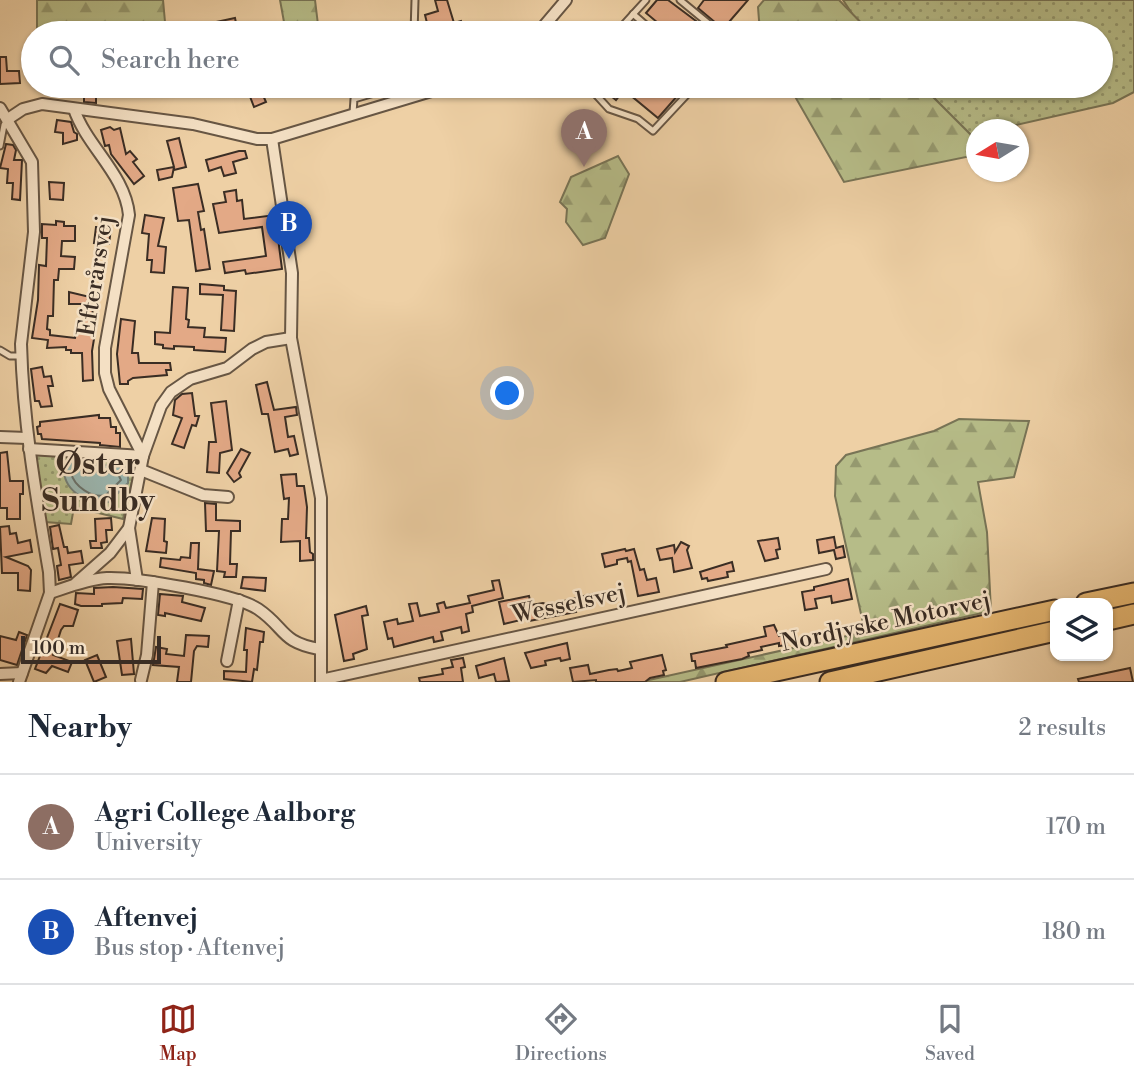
<!DOCTYPE html>
<meta charset="utf-8">
<style>
:root{--surface:#fff;--page:#f6f6f7;--text:#1f2937;--muted:#747a83;--line:#e0e1e3;--accent:#8f2418}
body{margin:0;font-family:"Libre Bodoni",serif;background:var(--page);color:var(--text)}
.controls{position:absolute;right:21px;bottom:21px;display:grid;overflow:hidden;border-radius:14px;box-shadow:0 2px 5px #0004}
.controls button{width:63px;height:63px;display:grid;place-items:center;padding:0;border:0;border-bottom:2px solid var(--line);background:var(--surface);color:var(--text);font:35px sans-serif}
.compass{position:absolute;left:966px;top:119px;width:63px;height:63px;border-radius:50%;background:var(--surface);box-shadow:0 2px 5px #0004;rotate:259deg}
.scale{position:absolute;left:21px;bottom:18px;width:140px;box-sizing:border-box;padding-left:7px;border:4px solid #3a2d24;border-top:0;font-size:19px;line-height:24px;white-space:nowrap;color:#3a2d24;-webkit-text-stroke:5px #f4e0c4;paint-order:stroke}
.you{position:absolute;left:508px;top:394px;width:24px;height:24px;margin:-18px;border:5px solid #fff;border-radius:50%;background:#1a73e8;box-shadow:0 0 0 10px #1a73e833}
.badge{display:grid;place-items:center;width:46px;height:46px;border-radius:50%;background:var(--accent);color:#fff;font-size:23px;font-weight:700}
.pin{position:absolute;translate:-50% -58px;filter:drop-shadow(0 2px 4px #0008)}
.pin::after{content:'';position:absolute;top:37px;width:24px;height:21px;background:inherit;clip-path:polygon(0 0,100% 0,50% 100%)}
.list{margin:0;padding:0;list-style:none}
h2{display:flex;justify-content:space-between;align-items:center;height:91px;margin:0;padding:0 28px;font-size:30px}
h2 small{font-size:23px;font-weight:400;color:var(--muted)}
.list li{display:grid;grid-template-columns:46px 1fr auto;gap:21px;align-items:center;box-sizing:border-box;height:105px;padding:0 28px;border-top:2px solid var(--line)}
.list b{display:block;font-size:26px;white-space:nowrap}
.list p{margin:0;font-size:23px;white-space:nowrap;color:var(--muted)}
.list em{font-size:23px;font-style:normal;color:var(--muted)}
.icon{flex:none;width:38px;height:38px;fill:none;stroke:currentColor;stroke-width:2;stroke-linecap:round;stroke-linejoin:round}
.map{position:relative;flex:none;width:1134px;height:682px;overflow:hidden}
.search{position:absolute;background:var(--surface);box-shadow:0 2px 5px #0004;left:21px;right:21px;top:21px;height:77px;display:flex;align-items:center;gap:18px;box-sizing:border-box;padding:0 24px;border-radius:38px;color:var(--muted);font-size:26px}
.sheet{height:301px;background:var(--surface)}
nav{display:flex;justify-content:space-around;align-items:center;box-sizing:border-box;height:98px;border-top:2px solid var(--line);background:var(--surface);font-size:19px;color:var(--muted)}
nav a{display:grid;justify-items:center;gap:4px}
nav .on{color:var(--accent)}
.map>svg:first-child{display:block}
.grass{fill:url(#grass-dots);stroke:#787456;stroke-width:2}
.forest{fill:url(#forest-firs);stroke:#787456;stroke-width:2}
.water{fill:#9bb5ae;stroke:#747f77;stroke-width:2}
.lines{fill:none;stroke-linecap:round;stroke-linejoin:round}
.shore{stroke:#6a7169;stroke-width:2}
.building{fill:#e3a986;stroke:#3a2d24;stroke-width:2}
.lane-casing{stroke:#675644;stroke-width:9}
.street-casing{stroke:#675644;stroke-width:14}
.highway-casing{stroke:#3a2d24;stroke-width:23}
.lane{stroke:#f4e0c4;stroke-width:5}
.street{stroke:#f4e0c4;stroke-width:10}
.highway{stroke:#e7b872;stroke-width:19}
.labels{text-anchor:middle;dominant-baseline:central;stroke-width:5;stroke-linejoin:round;paint-order:stroke}
.street-label{font-size:24px;fill:#3a2d24;stroke:#f4e0c4}
.district-label{font-size:32px;font-weight:bold;fill:#3a2d24;stroke:#f4e0c4}
</style>
<div class="map">
<svg width="1134" height="682" viewBox="0 0 1134 682">
<defs>
<pattern id="grass-dots" width="8" height="8" patternUnits="userSpaceOnUse" patternTransform="scale(1.75)"><rect width="8" height="8" fill="#b6bc88"/><path d="M2 2h.1M6 6h.1" fill="none" stroke="#95996f" stroke-width="1.8" stroke-linecap="round"/></pattern>
<pattern id="forest-firs" width="22" height="20" patternUnits="userSpaceOnUse" patternTransform="scale(1.75)"><rect width="22" height="20" fill="#b6bc88"/><path d="M5 1l3.5 6h-7zM16 11l3.5 6h-7z" fill="#95996f"/></pattern>
</defs>
<rect width="100%" height="100%" fill="#eed0a5"/>
<filter id="stains"><feTurbulence type="fractalNoise" baseFrequency=".00286" numOctaves="4"/><feColorMatrix values="0 0 0 0 .2 0 0 0 0 .09 0 0 0 0 .02 0 0 0 .5 -.17"/></filter>
<radialGradient id="worn" r=".72"><stop offset=".6" stop-color="#630" stop-opacity="0"/><stop offset="1" stop-color="#630" stop-opacity=".3"/></radialGradient>
<g class="grass">
<path d="M843,0H1134V92L1113,103L998,129L976,130V140L922,86H1101V33H871L853,15Z"/>
<path d="M39,454L126,460L132,463L135,469L123,519L74,507L71,524L45,522L36,456Z"/>
</g>
<g class="forest">
<path d="M37,0H163L166,33H37Z"/>
<path d="M280,0H315L319,33H286Z"/>
<path d="M764,0H839L871,33H760L758,7Z"/>
<path d="M789,86H922L976,140V155L844,182Z"/>
<path d="M618,156L629,174L605,238L583,245L566,222L567,209L560,202L571,177Z"/>
<path d="M959,419L1029,421L1014,477L978,482L987,532L991,611L680,682H640L865,632L835,496L836,466L846,455L934,431Z"/>
</g>
<path class="water" d="M70,462L126,467L128,472V483L109,502C90,506 65,492 64,471Z"/>
<g class="lines">
<path class="shore" d="M74,469L118,474L121,480L106,495C92,499 74,486 71,473Z"/>
</g>
<g class="building">
<path d="M435,0H447L454,23L461,21L465,33H444L442,27L429,31L425,15L438,11Z"/>
<path d="M657,0H668L712,33H670L646,13Z"/>
<path d="M704,0H748L723,29L698,8Z"/>
<path d="M235,18L238,33H218L216,22Z"/>
<path d="M279,23L281,33H240V29Z"/>
<path d="M0,57H6L7,71H19L20,83L0,84Z"/>
<path d="M80,86H110V96H96V103L84,102V96H80Z"/>
<path d="M246,86H259L266,102L254,107Z"/>
<path d="M599,86H686L658,118L624,90L616,100Z"/>
<path d="M57,120L71,122L74,132L77,134V140L63,144V133L55,132Z"/>
<path d="M110,127L114,130L120,128L126,154L130,151L137,159L133,162L144,176L134,184L111,154L109,145L105,146L101,130Z"/>
<path d="M179,138L186,167L174,170V167L172,177L159,180L157,170L174,167L167,141Z"/>
<path d="M6,144L13,145L16,150L14,160H22L20,200L12,199L13,183H7L8,169L0,168Z"/>
<path d="M239,151H245L247,158L233,162L236,173L224,176L221,167L209,171L206,160Z"/>
<path d="M49,182L64,183L63,200L50,199Z"/>
<path d="M198,184L204,211L198,212L201,230L204,229L210,269L196,271L189,220L178,221L173,188Z"/>
<path d="M236,190L237,201L242,200L244,219L275,215L282,269L246,274L245,270L225,273L223,262L266,256L262,227L219,233L213,204L226,202L224,192Z"/>
<path d="M145,215L164,218L158,246L166,247L164,273L151,272L152,260H147L149,234L142,233Z"/>
<path d="M56,221L64,222V226H75V241H62L61,256L75,257L74,269H59L58,280H54L53,316H48L47,329L50,330V335L75,338L76,332L82,333L85,304H69V292L94,298L92,317L93,320L97,321L92,351L93,380L83,381L82,353H71V350H66V347L47,348L48,340L32,338L38,300L39,265L46,266L47,238H42V224L56,225Z"/>
<path d="M96,227L111,228L109,244L94,243Z"/>
<path d="M200,284L224,286V290L236,291L234,331L221,330L223,295L200,294Z"/>
<path d="M173,287L188,288L186,319L189,320L188,327L205,328L204,337L226,338L225,352L194,350V347L174,346V349L163,348V345L155,344V332L170,333Z"/>
<path d="M121,319L135,321L132,353H138L139,363H170L171,370H166L167,375L133,378L128,381V384H120L117,354Z"/>
<path d="M42,367L44,377L51,376L53,386H48L52,406L41,407L39,401H35L31,369Z"/>
<path d="M267,382L274,410L296,407L297,415L285,417L288,437L294,436L298,454L290,456L288,449L275,452L268,414H262L256,385Z"/>
<path d="M192,393L195,416H199L196,426L192,425L184,448L172,444L182,418L173,415L175,400L182,394Z"/>
<path d="M226,401L232,450L220,453L219,473L207,472L209,442H216L211,403Z"/>
<path d="M99,415V418H110L111,427H116V433H120V447L100,445V443L42,439L41,434H38L37,427L40,426V422Z"/>
<path d="M241,449L250,453L239,473L241,477L234,482L227,473Z"/>
<path d="M7,452L10,481H23V494H20V519H7V508H0V453Z"/>
<path d="M296,474L297,486H304L307,507L306,538H309L310,552L313,554V560L300,561V541L281,542L282,519H288L289,498L284,499L281,475Z"/>
<path d="M205,503L216,504V520L240,521V531H231L230,564H237L236,577H224L225,572L217,571L219,531H206Z"/>
<path d="M111,518L112,530H106L107,542L101,543L102,548H91L90,541H96L95,519Z"/>
<path d="M152,518L165,519L164,541L167,542L166,553L146,551Z"/>
<path d="M59,525L64,547H67L68,553L81,551L83,563L69,565L71,577L59,580L57,566L61,565L58,548L53,549L50,527Z"/>
<path d="M9,526L10,534L16,533L18,543L30,540L32,552L6,557L28,566L31,570L30,591L18,590V573H2L0,527Z"/>
<path d="M834,537L836,548L843,546L845,557L836,559L834,550L819,553L817,540Z"/>
<path d="M778,538L780,549L776,550L778,558L765,561L758,541Z"/>
<path d="M681,542L689,546L687,550L692,568L674,572L672,558L660,560L657,549L674,545L675,552Z"/>
<path d="M191,543H199L198,569L214,571L211,585L204,583V580L196,579V573L160,567L161,558L180,560L181,557L190,558Z"/>
<path d="M625,549L626,551L634,549L640,570L644,569L647,580L656,578L659,592L638,596L631,561L628,562L627,558L617,560V564L605,567L602,554Z"/>
<path d="M732,562L734,571L727,572L728,577L708,581L707,578L702,579L700,572Z"/>
<path d="M243,577L266,578L265,591L241,588Z"/>
<path d="M848,579L852,599L832,603L831,596L815,599L817,608L805,610L802,592L814,590V587Z"/>
<path d="M499,580L503,598L472,606L473,612L466,614L469,631L462,633L461,627L441,632L443,640L434,642L433,637L394,647L392,638L388,639L384,622L397,619L398,624L413,621L409,604L417,603L420,616L439,612L437,604L444,602L446,608L470,603L468,596L494,590L492,581Z"/>
<path d="M113,587L143,589L142,599L123,598L122,603L102,604V606H81L75,604L76,593L94,594V588Z"/>
<path d="M160,594L183,596L182,602L205,608L201,621L165,613V616L158,615Z"/>
<path d="M592,594L594,602L574,606L576,612L529,621V618L504,624L499,602L529,596L531,605L543,603L548,605Z"/>
<path d="M60,604L78,610L73,626H64L61,630L53,655L72,662L68,672L52,666L46,673L35,669Z"/>
<path d="M366,606L368,615L362,616L367,649L353,654L354,659L344,661L335,615Z"/>
<path d="M774,625L779,636L785,634L787,645L779,646V643L761,647L762,650L748,653L749,656L742,659L721,663L696,668L695,661H692L691,654L727,647L726,645L766,636L764,627Z"/>
<path d="M246,628L264,632L263,642H260L257,670L254,669L252,682L224,679V671L246,672L247,650H244Z"/>
<path d="M19,632L27,635L17,665L0,660V636L16,640Z"/>
<path d="M186,635L209,636L208,647L197,646L194,651L191,682H177L179,667L153,665L156,647L167,649L166,654L184,656Z"/>
<path d="M131,639L134,674L122,675L117,641Z"/>
<path d="M567,643L570,659L561,661L560,658L545,661L546,665L531,668L525,653Z"/>
<path d="M97,655L106,677L94,682L85,660Z"/>
<path d="M662,655L666,670L663,671L664,675L650,678L645,682H596V680L573,682L570,668L588,665L590,674L609,670L617,669L618,671L632,668L630,662Z"/>
<path d="M463,658L465,667L461,668L463,682H420L419,678L443,674L442,669L453,667L451,660Z"/>
<path d="M504,658L509,681L496,682L494,674L479,678L476,666Z"/>
<path d="M1130,668L1133,682H1079L1078,679Z"/>
</g>
<g class="lines">
<defs>
<g id="lane">
<path d="M680,0L720,33"/>
<path d="M633,14L655,33"/>
<path d="M414,33L415,0"/>
<path d="M616,33L646,0"/>
<path d="M588,86L609,109L638,119L653,131L695,86"/>
<path d="M353,113L354,99L398,86"/>
<path d="M0,146L4,125L8,119"/>
<path d="M0,350L10,356H22"/>
</g>
<g id="street">
<path d="M538,33L566,0"/>
<path d="M0,108L32,162L34,232L21,344C23,421 36,496 49,572L50,593L19,682"/>
<path d="M74,109C87,147 125,174 129,215L105,348V373L109,389L143,456"/>
<path d="M8,119L23,109L42,104L193,124L257,139H272L448,86"/>
<path d="M272,139L292,273L291,338L321,498V682"/>
<path d="M0,437L27,438"/>
<path d="M29,449L143,456"/>
<path d="M141,470L203,495L228,497"/>
<path d="M137,580L129,528L143,456L161,406L171,392L190,379L227,368L252,349L266,342L291,338"/>
<path d="M76,583L110,553L129,528"/>
<path d="M50,593C68,587 88,579 107,578C135,577 236,594 258,609C286,628 280,642 319,649"/>
<path d="M227,661L239,600"/>
<path d="M0,674L22,673"/>
<path d="M141,680L147,655L153,582"/>
<path d="M321,680L826,569"/>
</g>
<g id="highway">
<path d="M1086,603L1134,593"/>
<path d="M1108,620L1134,614"/>
<path d="M726,682L1055,610"/>
<path d="M830,682L1055,631"/>
</g>
</defs>
<use href="#lane" class="lane-casing"/>
<use href="#street" class="street-casing"/>
<use href="#highway" class="highway-casing"/>
<use href="#lane" class="lane"/>
<use href="#street" class="street"/>
<use href="#highway" class="highway"/>
</g>
<g class="labels">
<g class="street-label">
<text transform="translate(96 276) rotate(-81)">Efterårsvej</text>
<text transform="translate(569 604) rotate(-12)">Wesselsvej</text>
<text transform="translate(886 622) rotate(-12)">Nordjyske Motorvej</text>
</g>
<g class="district-label">
<text x="98" y="464">Øster<tspan x="98" dy="37">Sundby</tspan></text>
</g>
</g>
<rect width="100%" height="100%" filter="url(#stains)"/>
<rect width="100%" height="100%" fill="url(#worn)"/>
</svg>
<div class="controls">
<button><svg class="icon" aria-label="layers" viewBox="0 0 24 24"><path d="M12 4l9 5-9 5-9-5zM3 14l9 5 9-5"/></svg></button>
</div>
<svg class="compass" viewBox="-18 -18 36 36"><path d="M0-13l5 13h-10z" fill="#e53935"/><path d="M0 13l5-13h-10z" fill="#747a83"/></svg>
<div class="scale">100 m</div>
<div class="you"></div>
<div class="pin badge" style="left:584px;top:167px;background:#8d6e63">A</div>
<div class="pin badge" style="left:289px;top:259px;background:#1a4fb4">B</div>
<div class="search"><svg class="icon" aria-label="search" viewBox="0 0 24 24"><circle cx="10" cy="10" r="6"/><path d="M15 15l6 6"/></svg>Search here</div>
</div>
<section class="sheet">
<h2>Nearby<small>2 results</small></h2>
<ul class="list">
<li><span class="badge" style="background:#8d6e63">A</span><div><b>Agri College Aalborg</b><p>University</p></div><em>170 m</em></li>
<li><span class="badge" style="background:#1a4fb4">B</span><div><b>Aftenvej</b><p>Bus stop · Aftenvej</p></div><em>180 m</em></li>
</ul>
</section>
<nav>
<a class="on"><svg class="icon" aria-label="map" viewBox="0 0 24 24"><path d="M3 6l6-2 6 2 6-2v14l-6 2-6-2-6 2zM9 4v14M15 6v14"/></svg>Map</a>
<a><svg class="icon" aria-label="directions" viewBox="0 0 24 24"><path d="M12 3l9 9-9 9-9-9zM9 14v-3h6M13 9l2 2-2 2"/></svg>Directions</a>
<a><svg class="icon" aria-label="saved" viewBox="0 0 24 24"><path d="M7 4h10v16l-5-4-5 4z"/></svg>Saved</a>
</nav>
